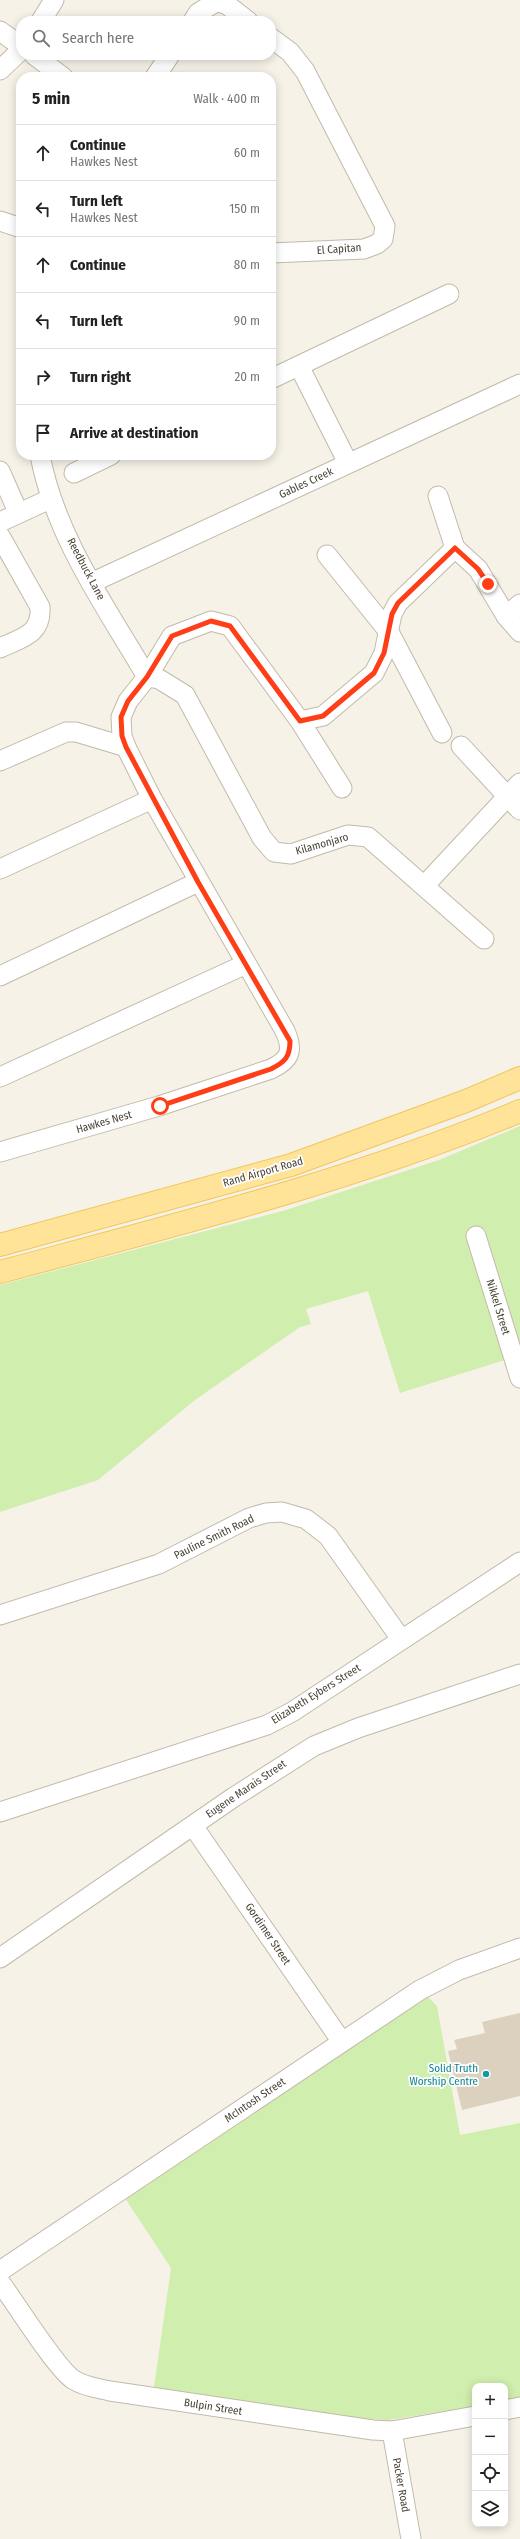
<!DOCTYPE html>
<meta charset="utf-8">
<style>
:root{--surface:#fff;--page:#f2f2f2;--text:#222;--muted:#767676;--line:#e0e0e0}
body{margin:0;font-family:"Fira Sans Condensed",sans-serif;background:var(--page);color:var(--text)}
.controls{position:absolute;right:12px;bottom:12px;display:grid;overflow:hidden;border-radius:8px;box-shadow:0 2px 10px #0003}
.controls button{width:36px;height:36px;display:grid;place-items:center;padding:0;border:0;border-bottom:1px solid var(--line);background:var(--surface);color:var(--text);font:20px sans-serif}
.stop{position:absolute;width:12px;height:12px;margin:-9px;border:3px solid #ff3d16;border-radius:50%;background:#fff}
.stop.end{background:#ff3d16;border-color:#fff;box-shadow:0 1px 4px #0008}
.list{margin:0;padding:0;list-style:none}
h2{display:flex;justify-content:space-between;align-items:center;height:52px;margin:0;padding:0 16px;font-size:17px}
h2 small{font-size:13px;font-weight:400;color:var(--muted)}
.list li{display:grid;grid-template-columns:26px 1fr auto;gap:12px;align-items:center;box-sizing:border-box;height:56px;padding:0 16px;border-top:1px solid var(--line)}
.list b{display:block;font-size:15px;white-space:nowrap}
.list p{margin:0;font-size:13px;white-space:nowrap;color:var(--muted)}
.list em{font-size:13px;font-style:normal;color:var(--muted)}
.icon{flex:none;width:22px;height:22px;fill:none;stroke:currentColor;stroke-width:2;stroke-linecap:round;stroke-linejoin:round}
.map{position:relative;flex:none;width:520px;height:2539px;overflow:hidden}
.search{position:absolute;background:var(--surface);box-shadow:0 2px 10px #0003;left:16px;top:16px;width:260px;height:44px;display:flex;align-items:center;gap:10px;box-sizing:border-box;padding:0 14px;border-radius:16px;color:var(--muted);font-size:15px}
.panel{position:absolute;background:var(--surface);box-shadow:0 2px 10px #0003;left:16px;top:72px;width:260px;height:388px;border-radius:16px}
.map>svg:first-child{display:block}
.green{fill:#d0eead}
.building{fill:#dcd1bf}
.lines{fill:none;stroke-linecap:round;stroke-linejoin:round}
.minor-casing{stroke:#c2baaa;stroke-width:21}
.primary-casing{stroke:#f1c65c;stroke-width:24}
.minor{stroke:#fff;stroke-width:19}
.primary{stroke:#ffe398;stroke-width:22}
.route{stroke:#ff3d16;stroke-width:5}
.culture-dot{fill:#0f9aa8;stroke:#fff;stroke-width:1.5}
.labels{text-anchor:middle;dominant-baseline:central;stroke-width:3.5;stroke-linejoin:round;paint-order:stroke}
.street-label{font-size:11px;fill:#4a4336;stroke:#fff}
.culture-label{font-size:11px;fill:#0d838f;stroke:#fff;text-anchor:end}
</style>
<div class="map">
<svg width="520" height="2539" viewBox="0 0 520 2539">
<rect width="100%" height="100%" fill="#f6f2e8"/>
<g class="green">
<path d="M520,1126V1355L400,1393L368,1291L306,1309L311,1324L300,1327L195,1400L98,1480L0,1512V1285L286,1210L439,1160Z"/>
<path d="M428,1997L437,2006L460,2135L520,2123V2399L505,2401V2386H475V2406L389,2420L341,2418L154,2387L171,2268L125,2198Z"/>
</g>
<path class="building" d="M520,2013V2096L462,2110L448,2051L457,2049L454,2040L485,2033L482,2022Z"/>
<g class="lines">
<defs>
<g id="minor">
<path d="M41,21L54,0"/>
<path d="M193,21L198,13L216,2L226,4L248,21"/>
<path d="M0,31L21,46"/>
<path d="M271,38L290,52L305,71L385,226L383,239L377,244L364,249L271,253"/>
<path d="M34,55L63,77"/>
<path d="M0,70L21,50"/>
<path d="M155,77L170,55"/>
<path d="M0,221L21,228"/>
<path d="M299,366L348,463"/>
<path d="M271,379L449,294"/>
<path d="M40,455C55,536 106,607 147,677"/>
<path d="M0,471L18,512"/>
<path d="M74,473L111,455"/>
<path d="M438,496L455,548"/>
<path d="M0,522L50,499"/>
<path d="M0,536L40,607C42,635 21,638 0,648"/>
<path d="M327,555L389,632L442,733"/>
<path d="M91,583L520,384"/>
<path d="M506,616L520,632"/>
<path d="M147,677L159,679L185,695L262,838L274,852L291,854L348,835L368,837L484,939"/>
<path d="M300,721L342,788"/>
<path d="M461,746L520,810"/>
<path d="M0,761L66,732H76L126,747"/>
<path d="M0,869L152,799"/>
<path d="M424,886L520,783"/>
<path d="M0,976L198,882"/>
<path d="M0,1077L246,964"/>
<path d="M0,1152L159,1106L271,1069C290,1060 294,1051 285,1031L152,799L126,747L122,736L121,717L128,701L147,677L172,636L211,621L230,626L300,721L323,716L374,673L384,653L392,614L398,603L455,548L478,569L506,616L520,604"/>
<path d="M476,1236L520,1378"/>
<path d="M0,1615L159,1564L249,1518L266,1513L282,1512L306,1519L328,1536L401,1639"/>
<path d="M0,1812L267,1725L292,1712L520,1562"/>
<path d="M193,1826L342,2042"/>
<path d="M0,1958L234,1797L314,1746L358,1728L520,1674"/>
<path d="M0,2271L420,1990L459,1970L520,1948"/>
<path d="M0,2282C15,2302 57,2370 74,2380C85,2387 98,2388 110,2391L373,2430L392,2431L475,2416"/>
<path d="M505,2410L520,2407"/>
<path d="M392,2431L411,2539"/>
</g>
<g id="primary">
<path d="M0,1245L291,1165L466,1101L520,1078"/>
<path d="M0,1272C175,1225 352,1181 520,1111"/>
</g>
</defs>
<use href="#minor" class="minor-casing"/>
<use href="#primary" class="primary-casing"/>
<use href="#minor" class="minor"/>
<use href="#primary" class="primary"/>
</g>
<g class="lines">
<path class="route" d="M160,1106L271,1069C285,1062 290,1057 290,1041L198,882L126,747L122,736L121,717L128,701L147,677L172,636L211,621L230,626L300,721L323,716L374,673L384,653L392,614L398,603L455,548L478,569L488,584"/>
</g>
<circle class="culture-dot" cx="486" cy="2074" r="4"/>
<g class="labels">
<g class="street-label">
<text transform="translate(339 249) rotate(-4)">El Capitan</text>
<text transform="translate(306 483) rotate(-25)">Gables Creek</text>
<text transform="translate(86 569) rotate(62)">Reedbuck Lane</text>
<text transform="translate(322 844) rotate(-16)">Kilamonjaro</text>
<text transform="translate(104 1122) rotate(-16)">Hawkes Nest</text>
<text transform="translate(263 1172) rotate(-16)">Rand Airport Road</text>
<text transform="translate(498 1307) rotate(73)">Nikkel Street</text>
<text transform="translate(214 1537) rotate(-26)">Pauline Smith Road</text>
<text transform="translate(316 1694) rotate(-32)">Elizabeth Eybers Street</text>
<text transform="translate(246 1789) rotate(-34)">Eugene Marais Street</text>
<text transform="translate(268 1934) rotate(56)">Gordimer Street</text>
<text transform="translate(255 2100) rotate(-34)">McIntosh Street</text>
<text transform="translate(213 2407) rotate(9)">Bulpin Street</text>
<text transform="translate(401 2485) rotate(80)">Packer Road</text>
</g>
<g class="culture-label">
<text x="478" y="2068">Solid Truth<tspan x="478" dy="13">Worship Centre</tspan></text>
</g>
</g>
</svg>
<div class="controls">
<button>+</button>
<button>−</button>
<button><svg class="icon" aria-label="locate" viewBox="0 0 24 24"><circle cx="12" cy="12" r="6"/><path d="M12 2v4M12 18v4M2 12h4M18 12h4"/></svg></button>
<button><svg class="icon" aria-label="layers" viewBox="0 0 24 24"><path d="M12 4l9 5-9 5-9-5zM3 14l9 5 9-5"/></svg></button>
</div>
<div class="stop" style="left:160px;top:1106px"></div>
<div class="stop end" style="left:488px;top:584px"></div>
<div class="search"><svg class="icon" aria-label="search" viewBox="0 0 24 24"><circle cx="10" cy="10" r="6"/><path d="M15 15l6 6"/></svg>Search here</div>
<section class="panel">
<h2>5 min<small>Walk · 400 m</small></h2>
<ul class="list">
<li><svg class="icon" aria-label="ahead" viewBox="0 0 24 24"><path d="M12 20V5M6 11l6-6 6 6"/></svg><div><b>Continue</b><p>Hawkes Nest</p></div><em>60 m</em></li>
<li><svg class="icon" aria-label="left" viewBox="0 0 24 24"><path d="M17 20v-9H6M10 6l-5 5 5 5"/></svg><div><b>Turn left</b><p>Hawkes Nest</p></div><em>150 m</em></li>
<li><svg class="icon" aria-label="ahead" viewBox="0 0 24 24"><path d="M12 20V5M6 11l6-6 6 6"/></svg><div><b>Continue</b></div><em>80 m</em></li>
<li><svg class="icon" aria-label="left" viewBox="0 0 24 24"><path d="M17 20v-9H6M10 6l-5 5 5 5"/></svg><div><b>Turn left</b></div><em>90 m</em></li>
<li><svg class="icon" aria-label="right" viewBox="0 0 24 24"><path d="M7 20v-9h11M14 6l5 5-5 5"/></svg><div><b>Turn right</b></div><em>20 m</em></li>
<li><svg class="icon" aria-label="arrive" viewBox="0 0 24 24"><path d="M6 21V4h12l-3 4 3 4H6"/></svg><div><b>Arrive at destination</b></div></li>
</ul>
</section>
</div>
